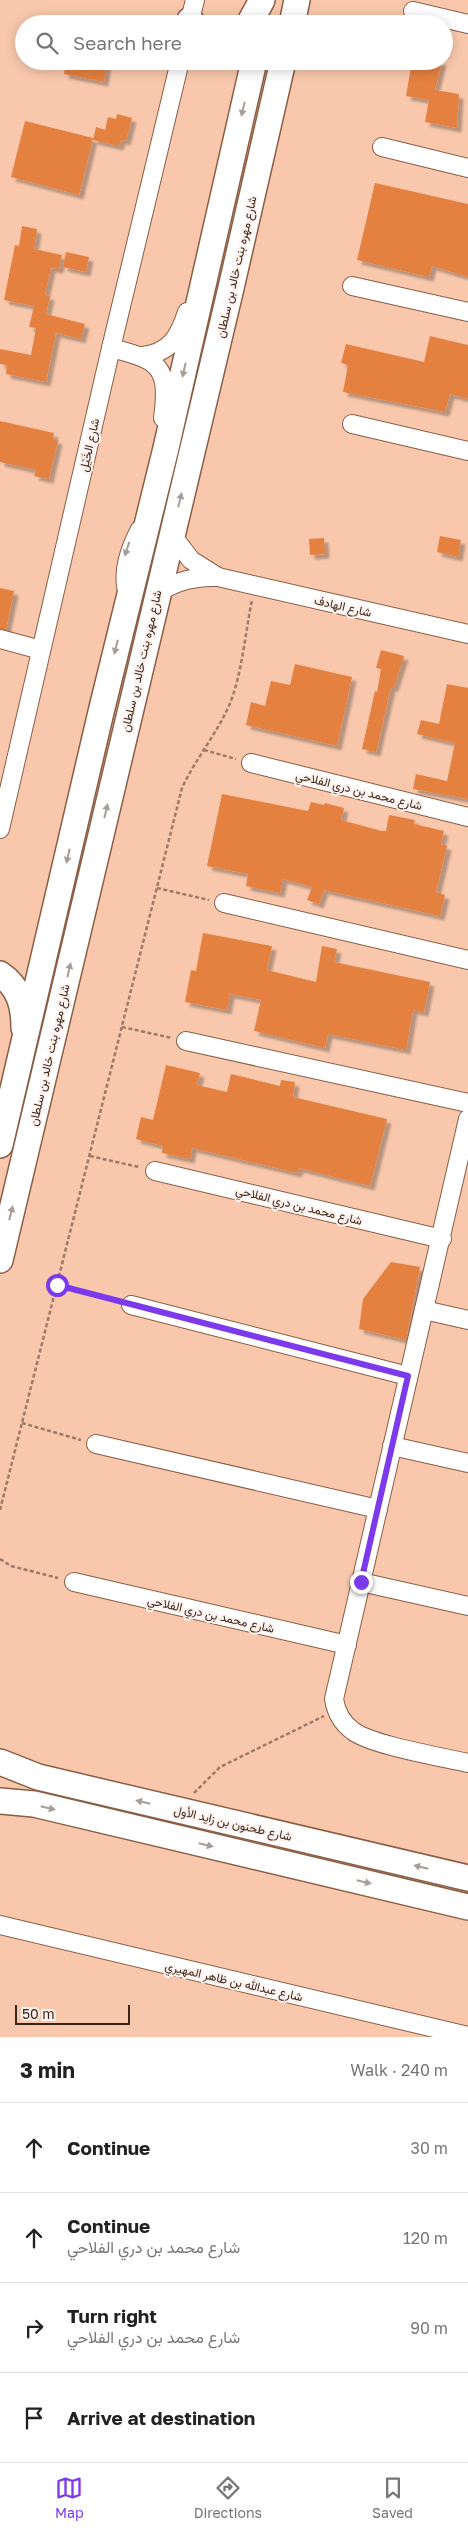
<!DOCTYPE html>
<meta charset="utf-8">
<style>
:root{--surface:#fff;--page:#f2f2f2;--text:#222;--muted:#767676;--line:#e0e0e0;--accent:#7c3aed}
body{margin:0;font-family:"Golos Text",Vazirmatn,sans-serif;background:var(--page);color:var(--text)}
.scale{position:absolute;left:15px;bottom:12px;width:115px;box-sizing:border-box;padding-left:5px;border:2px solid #39261b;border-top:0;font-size:14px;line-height:18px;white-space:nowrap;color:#39261b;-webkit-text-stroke:4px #fdf2ed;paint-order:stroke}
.stop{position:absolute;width:15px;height:15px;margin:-11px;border:4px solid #7c3aed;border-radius:50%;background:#fff}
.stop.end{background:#7c3aed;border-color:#fff;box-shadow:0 1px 5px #0008}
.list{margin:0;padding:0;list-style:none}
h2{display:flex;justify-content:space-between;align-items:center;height:65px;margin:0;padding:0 20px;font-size:21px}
h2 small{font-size:16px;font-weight:400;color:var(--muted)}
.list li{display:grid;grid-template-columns:32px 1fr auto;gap:15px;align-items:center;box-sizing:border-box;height:90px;padding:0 20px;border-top:1px solid var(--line)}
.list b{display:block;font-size:19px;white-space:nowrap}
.list p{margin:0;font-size:16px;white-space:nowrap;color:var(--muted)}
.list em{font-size:16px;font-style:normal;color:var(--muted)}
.icon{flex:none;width:28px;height:28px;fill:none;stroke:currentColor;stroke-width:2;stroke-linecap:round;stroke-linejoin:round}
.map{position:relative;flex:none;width:468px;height:2037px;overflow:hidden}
.search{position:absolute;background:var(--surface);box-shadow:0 2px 12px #0003;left:15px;right:15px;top:15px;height:55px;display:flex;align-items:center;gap:12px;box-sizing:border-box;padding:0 18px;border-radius:28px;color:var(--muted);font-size:19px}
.sheet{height:425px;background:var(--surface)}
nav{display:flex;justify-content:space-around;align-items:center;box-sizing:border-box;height:70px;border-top:1px solid var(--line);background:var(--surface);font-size:14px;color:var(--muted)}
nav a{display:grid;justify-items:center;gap:2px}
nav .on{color:var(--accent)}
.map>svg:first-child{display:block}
.building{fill:#e48140;filter:url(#shadow)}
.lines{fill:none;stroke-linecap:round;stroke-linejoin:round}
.lane-casing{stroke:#895e45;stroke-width:11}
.street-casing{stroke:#895e45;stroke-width:20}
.secondary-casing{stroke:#895e45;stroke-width:28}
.path{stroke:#9d7a67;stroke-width:2.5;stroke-dasharray:4 2.5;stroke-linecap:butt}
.lane{stroke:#fff;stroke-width:9}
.street{stroke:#fff;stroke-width:18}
.secondary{stroke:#fff;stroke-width:25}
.oneway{fill:#a69d98}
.route{stroke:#7c3aed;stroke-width:6}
.labels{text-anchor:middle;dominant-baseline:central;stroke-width:4;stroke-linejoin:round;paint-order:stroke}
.street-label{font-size:12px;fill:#39261b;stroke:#fdf2ed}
</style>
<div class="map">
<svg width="468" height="2037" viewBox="0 0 468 2037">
<defs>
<filter id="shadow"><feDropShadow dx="4.5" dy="4.5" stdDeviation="1" flood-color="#0004"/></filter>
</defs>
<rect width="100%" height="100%" fill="#f9c8ac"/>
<g class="building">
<path d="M66,61H107L104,82L64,74Z"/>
<path d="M412,61H442L435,90L459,94L457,128L425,122L429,100L406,96Z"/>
<path d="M117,114L132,118L126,141L121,140L119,146L93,140L96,127L105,130L108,117L116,119Z"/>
<path d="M25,121L93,138L79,195L11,177Z"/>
<path d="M375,183L468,204V277L432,266L429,277L357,260Z"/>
<path d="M22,226L37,229L34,249L62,255L59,269L51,268L45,295L50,296L46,314L85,324L81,339L56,333L46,382L6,374L7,365L0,364V349L31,355L36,328L29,327L34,306L4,300L15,245L19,246Z"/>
<path d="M66,252L89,257L86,272L63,267Z"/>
<path d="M430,336L468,345V399L450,394L445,412L343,392L348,365L341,363L346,344L424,362Z"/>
<path d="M0,421L54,433L53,439L58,440L49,479L34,476L36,470L0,462Z"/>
<path d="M440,536L461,540L458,557L437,552Z"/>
<path d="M324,538L325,554L310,555L309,539Z"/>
<path d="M0,588L14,591L6,630L0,629Z"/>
<path d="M381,650L404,656L394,687H391L376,752L362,749L375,691L377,692L381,669L376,668Z"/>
<path d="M295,664L352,677L337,746L246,725L251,702L265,706L271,681L290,685Z"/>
<path d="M447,684L468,688V799L413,789L416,774L447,781L455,743L417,734L421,720L439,724Z"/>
<path d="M222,794L308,811L311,802L324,805L325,803L344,808L341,820L382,831H386L389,815L415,820L414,824L444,831L441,844L447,846L436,892L445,895L440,916L324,890L319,904L307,900L312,887L283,879L280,893L246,886L248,874L207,866Z"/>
<path d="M203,933L272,946L267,970L316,982L322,946L337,949L334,962L430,982L424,1012L413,1010L406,1050L328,1034L325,1048L254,1031L261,1000L230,994L227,1010L185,1002L191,970L196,971Z"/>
<path d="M166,1065L200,1073L197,1085L227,1092L231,1074L280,1086L281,1080L295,1082L293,1097L387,1119L370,1186L299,1168L297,1173L192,1148L190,1159L162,1153L163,1146L136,1139L141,1117L153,1120Z"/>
<path d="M391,1262L420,1267L406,1340L359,1329L363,1299Z"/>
</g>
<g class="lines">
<defs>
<path id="lane" d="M122,589C118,568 126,546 136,527"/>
<g id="street">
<path d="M413,11L468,24"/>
<path d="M189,24L195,0"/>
<path d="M382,147L468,168"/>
<path d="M352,286L468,312"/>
<path d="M111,348C159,360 170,366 163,418"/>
<path d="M142,356C170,353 179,337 187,312"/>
<path d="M352,424L468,451"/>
<path d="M172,535L191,560L218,577"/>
<path d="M157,593C177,581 195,576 218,577L468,634"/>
<path d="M0,639L41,650"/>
<path d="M251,763L468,817"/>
<path d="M0,829L111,348L180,61"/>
<path d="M224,903L468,960"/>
<path d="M186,1041L468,1103"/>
<path d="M468,1119L334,1699C336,1712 342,1723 353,1731C371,1745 442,1757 468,1763"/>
<path d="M155,1171L442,1239"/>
<path d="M131,1305L408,1376"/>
<path d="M424,1310L468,1320"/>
<path d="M96,1444L378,1509"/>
<path d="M392,1446L468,1463"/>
<path d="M74,1582L347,1645"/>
<path d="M361,1582L468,1606"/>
<path d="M0,1925L468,2036"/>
</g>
<g id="secondary">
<path d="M190,20L193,24"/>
<path d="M249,24L262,0"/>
<path d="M292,24L297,0"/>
<path d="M0,974C19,987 24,1005 24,1028"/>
<path d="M0,1145L101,712L166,448L254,61"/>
<path d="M0,1260L231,288L283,61"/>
<path d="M0,1762L38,1777L468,1878"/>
<path d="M0,1801L34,1804L468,1907"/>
</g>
</defs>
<use href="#lane" class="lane-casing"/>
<use href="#street" class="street-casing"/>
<use href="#secondary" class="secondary-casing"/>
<g class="path">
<path d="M204,750L236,759"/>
<path d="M157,888L209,900"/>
<path d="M122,1027L172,1038"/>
<path d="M90,1156L139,1167"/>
<path d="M57,1285L116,1301"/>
<path d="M22,1423L81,1440"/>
<path d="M0,1510L182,788C195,760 215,736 228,708C242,677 245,633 252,600"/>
<path d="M0,1559L11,1566L58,1578"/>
<path d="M194,1793L220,1767L324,1716"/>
</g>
<use href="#lane" class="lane"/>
<use href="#street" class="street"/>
<use href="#secondary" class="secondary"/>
</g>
<defs><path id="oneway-solid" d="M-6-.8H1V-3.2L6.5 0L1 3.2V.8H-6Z" transform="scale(1.25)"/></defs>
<g class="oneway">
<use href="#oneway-solid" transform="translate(243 109) rotate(103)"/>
<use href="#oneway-solid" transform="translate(184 370) rotate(103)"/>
<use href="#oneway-solid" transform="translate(180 500) rotate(-76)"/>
<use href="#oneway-solid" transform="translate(127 549) rotate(108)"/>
<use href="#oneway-solid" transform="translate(116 647) rotate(104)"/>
<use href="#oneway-solid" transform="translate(106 811) rotate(-77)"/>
<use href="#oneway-solid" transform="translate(68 856) rotate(103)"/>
<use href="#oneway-solid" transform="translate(69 970) rotate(-77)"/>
<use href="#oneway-solid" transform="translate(11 1213) rotate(-76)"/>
<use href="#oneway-solid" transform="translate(143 1802) rotate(-167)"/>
<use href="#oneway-solid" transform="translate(48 1808) rotate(13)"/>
<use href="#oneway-solid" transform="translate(206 1845) rotate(13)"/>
<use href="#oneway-solid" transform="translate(421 1867) rotate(-167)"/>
<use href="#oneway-solid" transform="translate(364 1882) rotate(13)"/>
</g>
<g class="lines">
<path class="route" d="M57,1285L408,1376L361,1582"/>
</g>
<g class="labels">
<g class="street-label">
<text transform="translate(236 267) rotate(-77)">شارع مهره بنت خالد بن سلطان</text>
<text transform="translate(89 445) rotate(-77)">شارع الخَيْل</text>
<text transform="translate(343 606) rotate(13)">شارع الهادف</text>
<text transform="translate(141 661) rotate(-77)">شارع مهره بنت خالد بن سلطان</text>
<text transform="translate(359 790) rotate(14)">شارع محمد بن دري الفلاحي</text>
<text transform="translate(49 1055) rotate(-77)">شارع مهره بنت خالد بن سلطان</text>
<text transform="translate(299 1205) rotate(14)">شارع محمد بن دري الفلاحي</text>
<text transform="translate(211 1614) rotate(13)">شارع محمد بن دري الفلاحي</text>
<text transform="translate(233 1823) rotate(13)">شارع طحنون بن زايد الأول</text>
<text transform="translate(234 1981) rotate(13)">شارع عبدالله بن ظاهر المهيري</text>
</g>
</g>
</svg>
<div class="scale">50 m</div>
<div class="stop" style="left:57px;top:1285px"></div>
<div class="stop end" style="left:361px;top:1582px"></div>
<div class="search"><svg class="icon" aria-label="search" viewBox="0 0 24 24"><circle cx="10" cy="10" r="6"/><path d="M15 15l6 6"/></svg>Search here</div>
</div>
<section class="sheet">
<h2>3 min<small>Walk · 240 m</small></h2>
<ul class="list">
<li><svg class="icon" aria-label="ahead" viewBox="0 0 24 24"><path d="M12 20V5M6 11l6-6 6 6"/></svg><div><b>Continue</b></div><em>30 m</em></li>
<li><svg class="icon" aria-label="ahead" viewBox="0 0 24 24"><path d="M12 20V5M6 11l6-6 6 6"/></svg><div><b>Continue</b><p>شارع محمد بن دري الفلاحي</p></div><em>120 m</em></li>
<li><svg class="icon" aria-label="right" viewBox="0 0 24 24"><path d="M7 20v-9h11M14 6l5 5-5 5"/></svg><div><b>Turn right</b><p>شارع محمد بن دري الفلاحي</p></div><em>90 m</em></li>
<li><svg class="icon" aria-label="arrive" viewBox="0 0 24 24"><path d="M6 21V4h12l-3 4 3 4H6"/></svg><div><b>Arrive at destination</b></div></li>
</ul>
</section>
<nav>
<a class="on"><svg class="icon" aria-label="map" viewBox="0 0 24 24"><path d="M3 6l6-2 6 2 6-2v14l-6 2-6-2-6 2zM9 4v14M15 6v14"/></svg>Map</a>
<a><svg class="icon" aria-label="directions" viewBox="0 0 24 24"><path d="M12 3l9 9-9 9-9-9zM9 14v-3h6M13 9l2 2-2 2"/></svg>Directions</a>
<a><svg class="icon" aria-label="saved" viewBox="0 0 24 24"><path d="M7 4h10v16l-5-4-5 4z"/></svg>Saved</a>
</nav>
